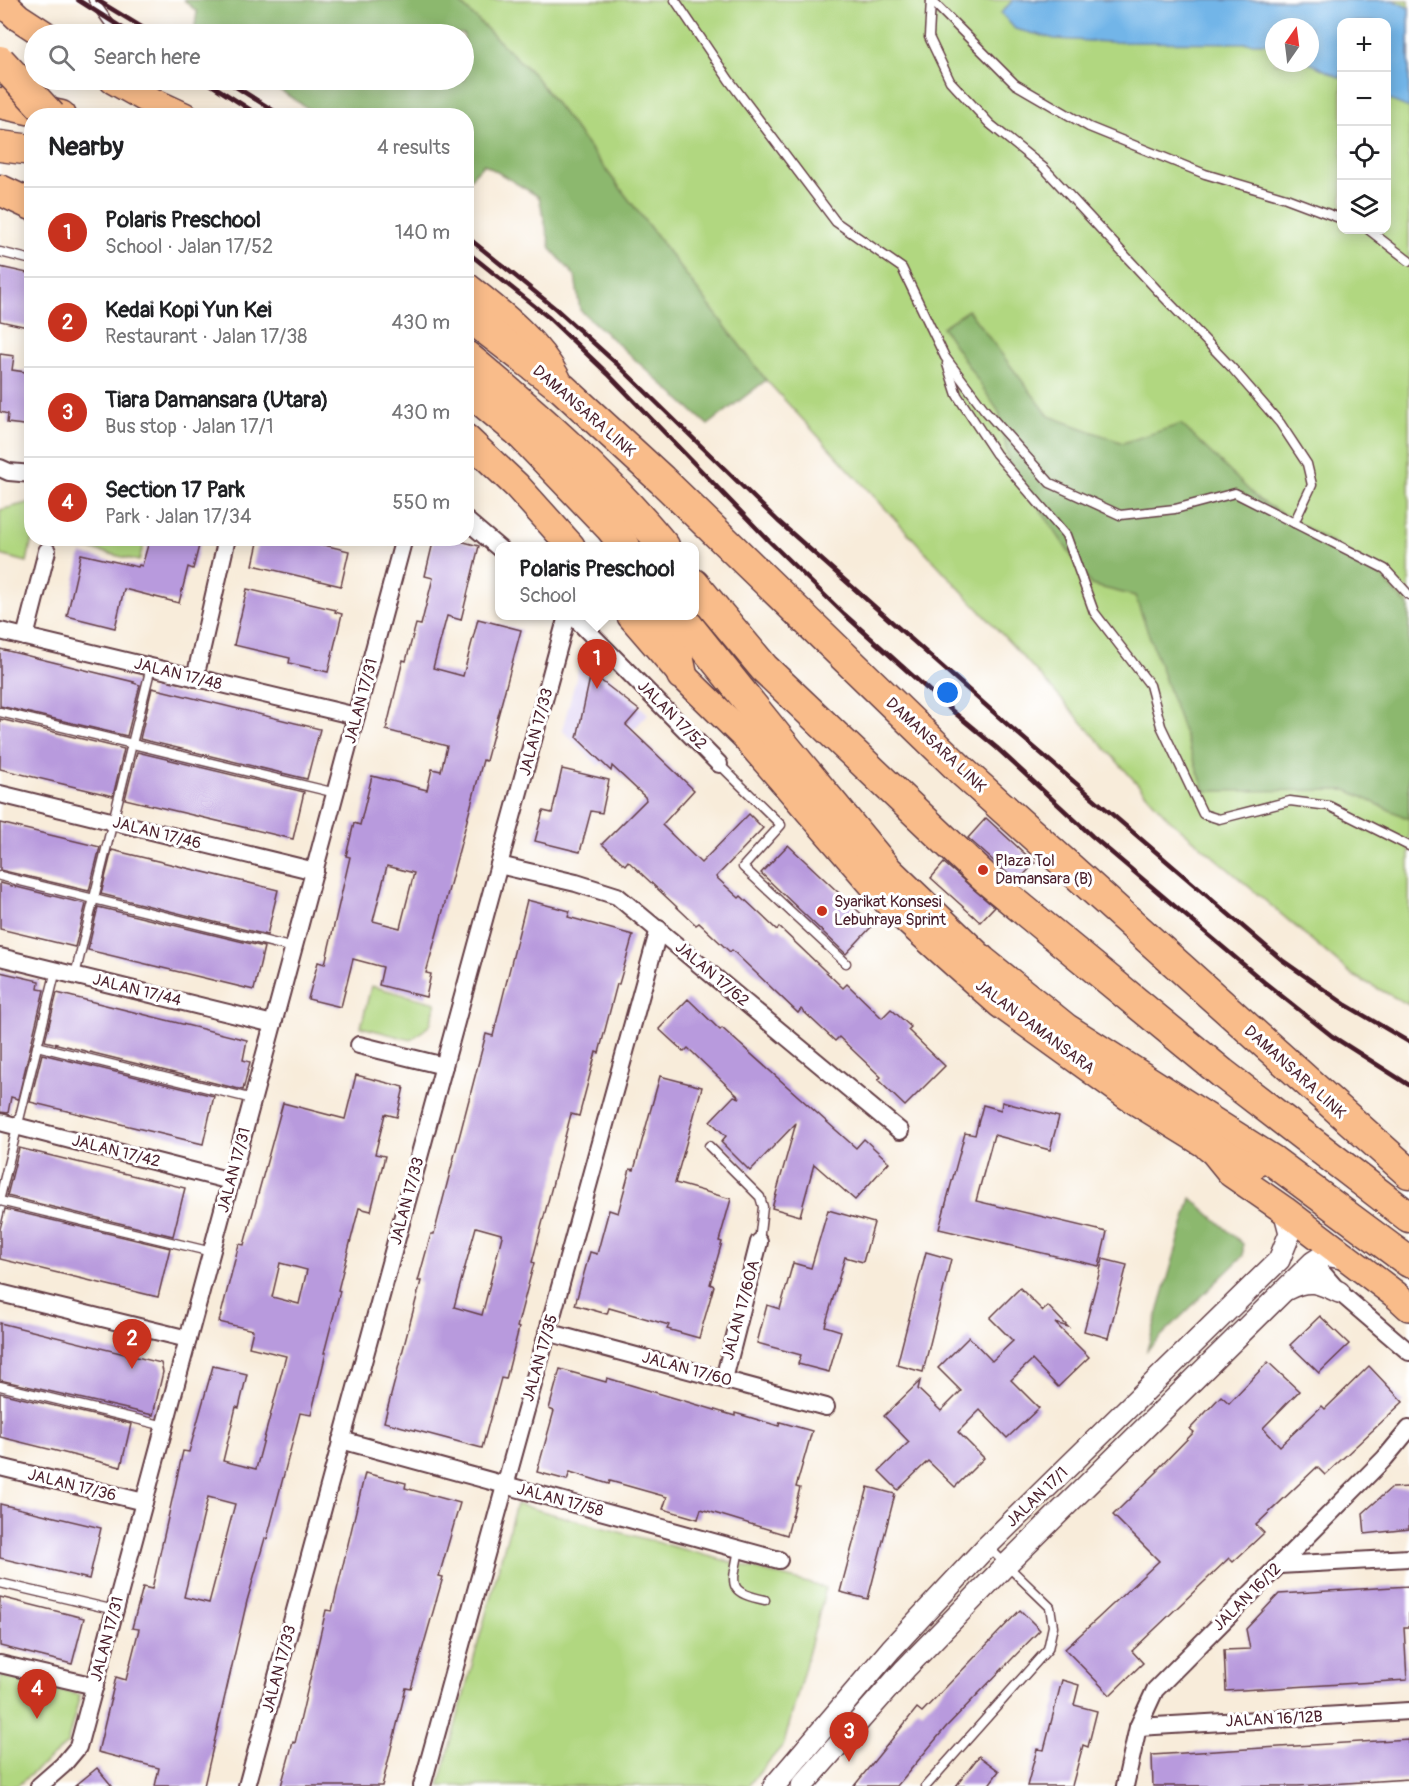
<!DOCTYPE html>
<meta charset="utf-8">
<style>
:root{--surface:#fff;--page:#f2f2f2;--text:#202124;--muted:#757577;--line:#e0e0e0;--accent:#c8321e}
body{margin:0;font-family:Pangolin,sans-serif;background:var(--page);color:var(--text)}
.controls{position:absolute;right:18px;top:18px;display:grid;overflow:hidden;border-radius:12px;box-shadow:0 3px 15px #0003}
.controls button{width:54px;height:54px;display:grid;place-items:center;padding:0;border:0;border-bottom:2px solid var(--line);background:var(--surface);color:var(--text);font:30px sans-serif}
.compass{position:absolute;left:1265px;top:18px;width:54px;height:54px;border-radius:50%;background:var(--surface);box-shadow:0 3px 15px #0003;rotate:14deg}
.you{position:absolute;left:948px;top:693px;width:21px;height:21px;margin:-15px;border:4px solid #fff;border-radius:50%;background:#1a73e8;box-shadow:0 0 0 9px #1a73e833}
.badge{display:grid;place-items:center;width:39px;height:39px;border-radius:50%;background:var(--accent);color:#fff;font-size:20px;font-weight:700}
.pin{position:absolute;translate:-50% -50px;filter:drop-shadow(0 2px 3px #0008)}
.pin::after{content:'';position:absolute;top:32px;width:21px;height:18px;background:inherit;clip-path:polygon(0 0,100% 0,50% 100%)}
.popup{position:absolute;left:495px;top:542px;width:204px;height:78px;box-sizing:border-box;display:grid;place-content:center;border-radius:12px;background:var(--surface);filter:drop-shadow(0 2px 4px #0005);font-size:20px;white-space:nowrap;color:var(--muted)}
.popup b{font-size:22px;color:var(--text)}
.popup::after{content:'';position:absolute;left:50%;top:100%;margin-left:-12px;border:12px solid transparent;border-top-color:var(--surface)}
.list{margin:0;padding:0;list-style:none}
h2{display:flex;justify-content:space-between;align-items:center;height:78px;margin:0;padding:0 24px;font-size:26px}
h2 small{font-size:20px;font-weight:400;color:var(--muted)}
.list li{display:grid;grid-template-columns:39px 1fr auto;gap:18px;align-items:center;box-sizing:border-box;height:90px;padding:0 24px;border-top:2px solid var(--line)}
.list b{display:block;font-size:22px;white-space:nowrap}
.list p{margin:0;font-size:20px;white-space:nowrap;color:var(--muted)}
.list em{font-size:20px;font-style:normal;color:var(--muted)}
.icon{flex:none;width:33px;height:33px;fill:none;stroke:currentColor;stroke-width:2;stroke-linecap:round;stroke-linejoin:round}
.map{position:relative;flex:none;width:1409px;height:1786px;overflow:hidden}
.search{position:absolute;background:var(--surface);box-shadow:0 3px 15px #0003;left:24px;top:24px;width:450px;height:66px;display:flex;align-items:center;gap:15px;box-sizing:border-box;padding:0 21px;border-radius:33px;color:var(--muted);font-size:22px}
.panel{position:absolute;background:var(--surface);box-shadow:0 3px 15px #0003;left:24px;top:108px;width:450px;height:438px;border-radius:24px}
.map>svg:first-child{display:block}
.built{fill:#e0d4f4}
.green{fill:#b1d780;stroke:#7e7b56;stroke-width:1.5;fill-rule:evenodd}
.forest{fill:#8cb86e;stroke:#6b6c4c;stroke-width:1.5}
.water{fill:#72b5e8;stroke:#5e6a8a;stroke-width:1.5}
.building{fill:#b89add;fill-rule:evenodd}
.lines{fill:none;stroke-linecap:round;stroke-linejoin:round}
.service-casing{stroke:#643e45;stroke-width:11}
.minor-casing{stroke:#643e45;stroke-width:20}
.tertiary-casing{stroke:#643e45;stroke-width:24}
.primary-casing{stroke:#643e45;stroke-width:30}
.motorway-casing{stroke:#643e45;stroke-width:33}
.service{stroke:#fff;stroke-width:8}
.minor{stroke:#fff;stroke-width:16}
.tertiary{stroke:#fff;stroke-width:21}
.primary{stroke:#f9bc8a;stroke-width:27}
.motorway{stroke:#f9bc8a;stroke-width:30}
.rail{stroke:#4a1f2b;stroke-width:4.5}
.motorway-bridge-casing{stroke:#643e45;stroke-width:33;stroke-linecap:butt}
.motorway-bridge{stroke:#f9bc8a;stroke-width:30}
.poi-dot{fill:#c8321e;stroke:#fff;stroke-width:2}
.labels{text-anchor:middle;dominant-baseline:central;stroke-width:6;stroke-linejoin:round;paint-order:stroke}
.street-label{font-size:16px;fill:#4a1f2b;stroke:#fff}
.poi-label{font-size:16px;fill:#4a1f2b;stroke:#fff;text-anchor:start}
</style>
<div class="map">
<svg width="1409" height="1786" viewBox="0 0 1409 1786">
<rect width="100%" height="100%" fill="#fff"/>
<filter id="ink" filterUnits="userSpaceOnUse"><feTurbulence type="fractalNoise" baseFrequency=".0167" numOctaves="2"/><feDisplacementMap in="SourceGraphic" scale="12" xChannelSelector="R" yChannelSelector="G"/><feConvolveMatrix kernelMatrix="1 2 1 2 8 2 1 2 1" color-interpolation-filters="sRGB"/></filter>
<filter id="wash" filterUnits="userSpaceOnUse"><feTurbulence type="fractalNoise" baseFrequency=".008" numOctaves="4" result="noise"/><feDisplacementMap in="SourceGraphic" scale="24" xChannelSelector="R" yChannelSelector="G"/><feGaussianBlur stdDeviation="1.35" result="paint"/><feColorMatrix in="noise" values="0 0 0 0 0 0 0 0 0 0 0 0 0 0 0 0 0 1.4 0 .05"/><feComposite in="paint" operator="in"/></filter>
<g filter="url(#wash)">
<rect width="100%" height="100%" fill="#f8ecda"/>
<path class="built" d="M591,660L648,714L599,766L562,730L580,664Z"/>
<g class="green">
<path d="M457,0H1409V1005L1354,976L1168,818L1036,671L766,380L534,75ZM1342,22H1386V230H1342ZM1274,27H1310V63H1274Z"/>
<path d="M31,502L32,539L27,562L0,555V510Z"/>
<path d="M67,539V538L145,539L139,561L66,543Z"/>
<path d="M371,986L436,1003L430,1025L411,1040L361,1027Z"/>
<path d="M516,1504L826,1588L784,1744L748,1786H439Z"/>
<path d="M0,1676L80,1695L67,1744L17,1786H0Z"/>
</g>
<g class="forest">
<path d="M184,0H457L534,75L766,380L708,425L580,310L575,276L551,249L539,197L484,164L467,182L466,116L318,115L264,80H464V34H196L194,33L197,12Z"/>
<path d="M968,310L1049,416L1123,443L1181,424L1259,500L1371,566L1409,607V819L1347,790L1205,791L1135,596L1091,585L1009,463L999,412L942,327Z"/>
<path d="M1191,1198L1243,1244V1256L1147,1350Z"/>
</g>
<path class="water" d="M1013,0H1393L1409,8V108L1387,99L1386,22H1342L1341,78L1310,63V27H1274V46L1266,43L1108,42L1055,39L1015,29L1001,13Z"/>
<g id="blocks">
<g class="building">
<path d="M0,267L32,274V328L0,321Z"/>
<path d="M0,354L14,356L12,370L32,373V426L7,423L8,414L0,412Z"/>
<path d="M150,538H201L193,569L188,567L179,603L124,589L115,628L67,616L81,554L138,567L139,565L142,566Z"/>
<path d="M259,538H308L307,541L349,551L341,586L253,565Z"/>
<path d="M434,538H449L479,546L461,620L447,616L433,668L463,676L478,619L521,630L486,761L483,760L440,922L426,973L431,974L426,997L379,985L383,967L353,959L341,1007L308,999L318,962L325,964L350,857L346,856L354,823L360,825L372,776L427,790L432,769L441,771L447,746L386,730L403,660L406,661L416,624L421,625L433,578L425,576ZM387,866L414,873L400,928L373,921Z"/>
<path d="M247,589L336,610L335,612L342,614L328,672L289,663L290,658L234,645Z"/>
<path d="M0,649L134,682L133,683L140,685L127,736L0,706Z"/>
<path d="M591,673L639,710L626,725L694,790L662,825L701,863L749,814L763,828L716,877L739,898L741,896L777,930L779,927L843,988L847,984L882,1018L891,1009L911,1027L908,1030L945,1066L905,1106L878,1080L881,1077L839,1037L835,1041L801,1009L798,1013L732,950L730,952L699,923L696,925L628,861L625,865L602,844L646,800L645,797L612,766L611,771L577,738Z"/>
<path d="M152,688L320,729L307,779L140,739Z"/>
<path d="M0,719L124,749L113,796L0,769Z"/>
<path d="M137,752L304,792L293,839L125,799Z"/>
<path d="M562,769L609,780L602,813L591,811L580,852L535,841L543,811L552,813Z"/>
<path d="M986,818L1035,863L1017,882L968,838Z"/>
<path d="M0,823L100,847L89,891L0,870Z"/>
<path d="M788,845L873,925L846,954L761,873Z"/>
<path d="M112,850L278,890L267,935L101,894Z"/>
<path d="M944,863L994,907L980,922L931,878Z"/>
<path d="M0,883L86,904L75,947L0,929Z"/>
<path d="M527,900L570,911L568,917L633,935L619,984H617L599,1053L596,1052L579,1116L571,1114L532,1262L534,1263L517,1327L519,1328L506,1379L501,1378L482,1448L384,1422L421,1281H418L431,1234H434L486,1034L493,1036ZM476,1227L501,1234L502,1236L482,1315L454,1307Z"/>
<path d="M98,907L264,947L254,990L88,950Z"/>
<path d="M0,972L39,981L38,989L44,990L18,1099L11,1097L8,1113L0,1112Z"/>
<path d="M57,993L247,1040L243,1060L250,1062L243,1090L45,1041Z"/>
<path d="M688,999L720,1030L722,1028L856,1148L864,1139L889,1162L855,1200L814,1164L800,1216L772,1208L796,1123L750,1171L721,1142L726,1136L710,1121L734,1096L740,1098L688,1048L684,1052L659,1029Z"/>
<path d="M42,1054L214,1096L203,1144L30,1102Z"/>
<path d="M356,1075L404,1087L397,1117L385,1114L375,1154L385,1156L371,1211L359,1208L338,1290L340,1291L324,1353H326L311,1415L300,1413L267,1539L265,1538L247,1601L204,1786H155L159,1768L98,1752L116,1677L126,1680L139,1629L132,1628L143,1587L152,1589L183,1451L189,1452L213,1366L247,1374L239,1408L236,1407L223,1461L256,1469L286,1356L249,1347L253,1330L219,1322L239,1244L244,1245L283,1103L345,1119ZM280,1263L307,1270L299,1304L272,1297ZM208,1497L235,1504L209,1603L184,1597Z"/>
<path d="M660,1076L702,1087L675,1183L731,1199L719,1241L722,1242L710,1284L714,1286L699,1338L667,1329L669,1325L609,1308L607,1314L575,1305L590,1252L597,1254L609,1210L618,1213L630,1169L634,1170Z"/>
<path d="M1002,1102L1059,1117L1050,1150L994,1135L976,1201L1107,1232L1099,1266L939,1229L965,1133L975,1135L983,1105L1001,1110Z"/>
<path d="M19,1148L185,1188L173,1236L7,1196Z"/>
<path d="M5,1209L170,1248L158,1297L0,1259V1229Z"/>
<path d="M828,1210L874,1223L863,1262L845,1257L825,1326L841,1331L829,1372L798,1364L801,1355L757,1343L767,1305L780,1309L793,1263L811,1268Z"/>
<path d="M926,1252L951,1259L923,1372L897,1365Z"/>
<path d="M1103,1259L1127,1265L1108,1338L1084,1331Z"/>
<path d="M1020,1288L1043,1311L1048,1306L1068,1327L1055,1323L1089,1357L1058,1387L1032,1360L1011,1380L1039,1408L1007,1438L980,1410L958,1432L984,1458L955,1487L928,1461L898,1490L879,1471L909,1442L884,1416L920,1381L918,1389L941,1411L961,1391L938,1368L969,1337L992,1361L1013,1341L990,1318Z"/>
<path d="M1320,1316L1349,1344L1319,1373L1290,1345Z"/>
<path d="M0,1323L161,1363L163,1372L153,1415L0,1380Z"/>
<path d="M1268,1362L1299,1391L1263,1428L1280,1446L1322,1406L1325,1409L1369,1366L1403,1402L1325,1475L1317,1467L1256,1525L1264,1533L1233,1562L1229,1558L1132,1651L1143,1663L1110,1695L1065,1649L1159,1561L1113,1515L1158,1471L1157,1470L1194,1432L1190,1429L1221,1396L1229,1403Z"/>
<path d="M560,1369L606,1382L607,1378L735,1416V1413L779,1426L780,1422L812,1431L796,1487L800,1488L787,1535L701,1509L698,1519L663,1509L667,1497L610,1481L609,1484L570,1472L567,1480L537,1472L554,1411L549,1409Z"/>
<path d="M0,1393L131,1424L121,1467L0,1437Z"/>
<path d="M365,1473L406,1483L405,1488L460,1503L439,1576L443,1577L411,1689L406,1688L382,1786H281L293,1742L295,1743L326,1610L332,1611Z"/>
<path d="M868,1487L895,1494L868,1599L840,1592Z"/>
<path d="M1409,1487V1529L1365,1534L1363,1513L1391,1488Z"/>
<path d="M0,1504L101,1528L89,1579L0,1558Z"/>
<path d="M1409,1586V1627H1404L1407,1680L1226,1691L1224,1650L1250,1649L1246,1629L1279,1594Z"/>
<path d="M0,1597L84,1618L72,1664L0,1646Z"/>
<path d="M1020,1610L1040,1630L946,1727L897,1786H854L917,1708L922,1712Z"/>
<path d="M1062,1680L1079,1685L1074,1705L1097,1711L1088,1747L1083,1745L1072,1786H1027L1037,1749L1044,1750Z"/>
<path d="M1409,1739V1779L1298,1786H1153L1152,1755Z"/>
<path d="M979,1756L999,1771L988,1786H956Z"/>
<path d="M97,1768L112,1786H75Z"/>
</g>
</g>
</g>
<g filter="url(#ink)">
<use href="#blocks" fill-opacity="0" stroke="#643e45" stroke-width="1.5"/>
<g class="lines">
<defs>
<g id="service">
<path d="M93,0L117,34"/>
<path d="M675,0L729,80L836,222L902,268L945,357L984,409L1050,483L1120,515L1175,509L1235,493L1385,569L1409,595"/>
<path d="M931,0L929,37L950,81L990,124L1044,168L1159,292L1233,369L1280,423L1307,464L1312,485L1294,523"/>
<path d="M931,0L1015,84L1089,127L1205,174L1286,198L1342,219"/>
<path d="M1369,230L1409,261"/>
<path d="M0,252L32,260"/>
<path d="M947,364L957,395L996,454L1066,535L1094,612L1150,685L1161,726L1203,814L1219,819L1290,801L1329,806L1409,846"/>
<path d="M0,712L336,793"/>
<path d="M719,764L781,825L743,867L846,963"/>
<path d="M0,876L294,948"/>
<path d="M75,975L151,667"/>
<path d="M37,1046L253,1099"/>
<path d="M709,1146L760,1197L763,1207L759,1242"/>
<path d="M0,1197L56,970"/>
<path d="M0,1201L212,1252"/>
<path d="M0,1386L165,1426"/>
<path d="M739,1549C733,1584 725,1592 765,1600"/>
<path d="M0,1583L115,1610"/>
<path d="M926,1786L1048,1649L1053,1626L1050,1607L987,1546"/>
</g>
<g id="minor">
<path d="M0,468L9,472L32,474"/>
<path d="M466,520L500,549"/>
<path d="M573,616L719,764"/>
<path d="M0,631L356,716"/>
<path d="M25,637L47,551"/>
<path d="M195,678L227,538"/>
<path d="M0,794L315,871"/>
<path d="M499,865L576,883L617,896L900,1131"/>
<path d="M0,957L273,1024"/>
<path d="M359,1045L444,1066"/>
<path d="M0,1122L231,1181"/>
<path d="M1313,1262L1339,1292L1409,1352"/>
<path d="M0,1293L188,1339"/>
<path d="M547,1332L826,1407"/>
<path d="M724,1379L759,1242"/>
<path d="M341,1440L779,1560"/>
<path d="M0,1467L144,1502"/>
<path d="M1279,1565L1409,1558"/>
<path d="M0,1664L95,1686"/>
<path d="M1138,1727L1409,1711"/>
<path d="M39,1786L63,1765L78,1747L404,538"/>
<path d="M247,1786L567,616"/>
<path d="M422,1786L659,929"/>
<path d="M1125,1786L1138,1727L1155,1690L1385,1458L1409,1429"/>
</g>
<g id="tertiary">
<path d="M1287,1289C1309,1278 1318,1282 1339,1292"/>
<path d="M774,1786L891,1649L987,1546L1279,1260L1290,1233L1284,1210"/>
<path d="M802,1786L905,1669L1006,1565L1313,1262L1324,1255L1348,1259"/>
</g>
<g id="primary">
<path d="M0,0L18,17L44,34"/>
<path d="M113,80L145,98L184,116"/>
<path d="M466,286C500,313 536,340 557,379"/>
<path d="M466,438L517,486L571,546"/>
<path d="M631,616L682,675L745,737L891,906L1000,1004L1129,1097L1210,1147L1232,1174L1284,1210L1396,1295L1409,1307"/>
</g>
<g id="motorway">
<path d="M0,103L61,116"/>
<path d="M0,146L32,150"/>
<path d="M0,190L32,205"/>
<path d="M466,314L562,388L662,480L963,772L1409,1173"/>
<path d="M466,356C537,415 605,475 664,546"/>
<path d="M466,388L519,432L610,527L625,546"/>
<path d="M694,584L764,668L985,878L1222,1073L1409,1217"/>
<path d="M654,616L676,646L682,675"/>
<path d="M680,616L787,749L888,871L982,961L1066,1029L1273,1161L1409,1262"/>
<path d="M1210,1147L1250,1167"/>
</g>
</defs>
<use href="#service" class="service-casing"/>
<use href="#minor" class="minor-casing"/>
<use href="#tertiary" class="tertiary-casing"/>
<use href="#primary" class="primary-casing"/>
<use href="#motorway" class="motorway-casing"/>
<use href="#service" class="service"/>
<use href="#minor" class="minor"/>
<use href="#tertiary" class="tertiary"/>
<use href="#primary" class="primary"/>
<use href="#motorway" class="motorway"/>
<g class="rail">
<path d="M78,0L132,34"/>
<path d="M97,0L153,34"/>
<path d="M204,80L260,116"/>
<path d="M225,80L282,116"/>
<path d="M466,236L556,309L617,364L778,521L1008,725L1282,960L1346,1005L1409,1042"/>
<path d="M466,251L548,317L608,374L769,541L844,614L944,704L997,748L1092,836L1264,982L1332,1036L1409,1085"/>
</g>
<defs>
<path id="motorway-bridge" d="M0,61L51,116"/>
</defs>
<use href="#motorway-bridge" class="motorway-bridge-casing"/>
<use href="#motorway-bridge" class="motorway-bridge"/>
</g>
</g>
<g class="poi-dot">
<circle cx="983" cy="870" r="6"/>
<circle cx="822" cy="911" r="6"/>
</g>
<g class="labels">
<g class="street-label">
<text transform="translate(584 411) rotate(41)">DAMANSARA LINK</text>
<text transform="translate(178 674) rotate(14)">JALAN 17/48</text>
<text transform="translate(361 701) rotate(-75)">JALAN 17/31</text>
<text transform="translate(672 715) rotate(45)">JALAN 17/52</text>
<text transform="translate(536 732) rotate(-75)">JALAN 17/33</text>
<text transform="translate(936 745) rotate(43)">DAMANSARA LINK</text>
<text transform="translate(157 833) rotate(14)">JALAN 17/46</text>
<text transform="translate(712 974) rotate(40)">JALAN 17/62</text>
<text transform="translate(137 990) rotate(14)">JALAN 17/44</text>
<text transform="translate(1035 1027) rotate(37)">JALAN DAMANSARA</text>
<text transform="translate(1295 1072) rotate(42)">DAMANSARA LINK</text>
<text transform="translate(116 1151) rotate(14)">JALAN 17/42</text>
<text transform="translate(234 1170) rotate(-75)">JALAN 17/31</text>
<text transform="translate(407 1201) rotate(-75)">JALAN 17/33</text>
<text transform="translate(741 1310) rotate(-75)">JALAN 17/60A</text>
<text transform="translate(540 1358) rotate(-74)">JALAN 17/35</text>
<text transform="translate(687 1369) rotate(15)">JALAN 17/60</text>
<text transform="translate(72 1485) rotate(14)">JALAN 17/36</text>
<text transform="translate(1037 1497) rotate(-44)">JALAN 17/1</text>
<text transform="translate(560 1500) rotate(15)">JALAN 17/58</text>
<text transform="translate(1247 1597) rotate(-45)">JALAN 16/12</text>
<text transform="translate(107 1639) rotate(-75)">JALAN 17/31</text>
<text transform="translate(279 1669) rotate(-75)">JALAN 17/33</text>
<text transform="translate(1274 1719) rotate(-3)">JALAN 16/12B</text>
</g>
<g class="poi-label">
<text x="995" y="861">Plaza Tol<tspan x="995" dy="18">Damansara (B)</tspan></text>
<text x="834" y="902">Syarikat Konsesi<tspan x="834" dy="18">Lebuhraya Sprint</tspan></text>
</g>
</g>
</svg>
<div class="controls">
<button>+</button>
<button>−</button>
<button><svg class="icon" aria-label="locate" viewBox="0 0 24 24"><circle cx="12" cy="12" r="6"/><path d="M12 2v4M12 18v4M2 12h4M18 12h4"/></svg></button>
<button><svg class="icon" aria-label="layers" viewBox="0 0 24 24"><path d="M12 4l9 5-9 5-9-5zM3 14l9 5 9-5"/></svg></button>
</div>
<svg class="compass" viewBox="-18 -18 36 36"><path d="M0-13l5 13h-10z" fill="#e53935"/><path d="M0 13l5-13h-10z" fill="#757577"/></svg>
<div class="you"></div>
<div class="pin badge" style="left:597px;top:689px">1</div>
<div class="popup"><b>Polaris Preschool</b>School</div>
<div class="pin badge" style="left:132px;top:1369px">2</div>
<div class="pin badge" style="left:849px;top:1762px">3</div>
<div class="pin badge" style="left:37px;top:1719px">4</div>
<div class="search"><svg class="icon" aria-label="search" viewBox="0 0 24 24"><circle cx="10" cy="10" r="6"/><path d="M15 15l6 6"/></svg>Search here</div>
<section class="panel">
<h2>Nearby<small>4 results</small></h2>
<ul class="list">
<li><span class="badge">1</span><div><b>Polaris Preschool</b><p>School · Jalan 17/52</p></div><em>140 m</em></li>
<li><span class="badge">2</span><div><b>Kedai Kopi Yun Kei</b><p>Restaurant · Jalan 17/38</p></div><em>430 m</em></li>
<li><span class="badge">3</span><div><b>Tiara Damansara (Utara)</b><p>Bus stop · Jalan 17/1</p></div><em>430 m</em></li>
<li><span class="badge">4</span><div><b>Section 17 Park</b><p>Park · Jalan 17/34</p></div><em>550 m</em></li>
</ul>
</section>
</div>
